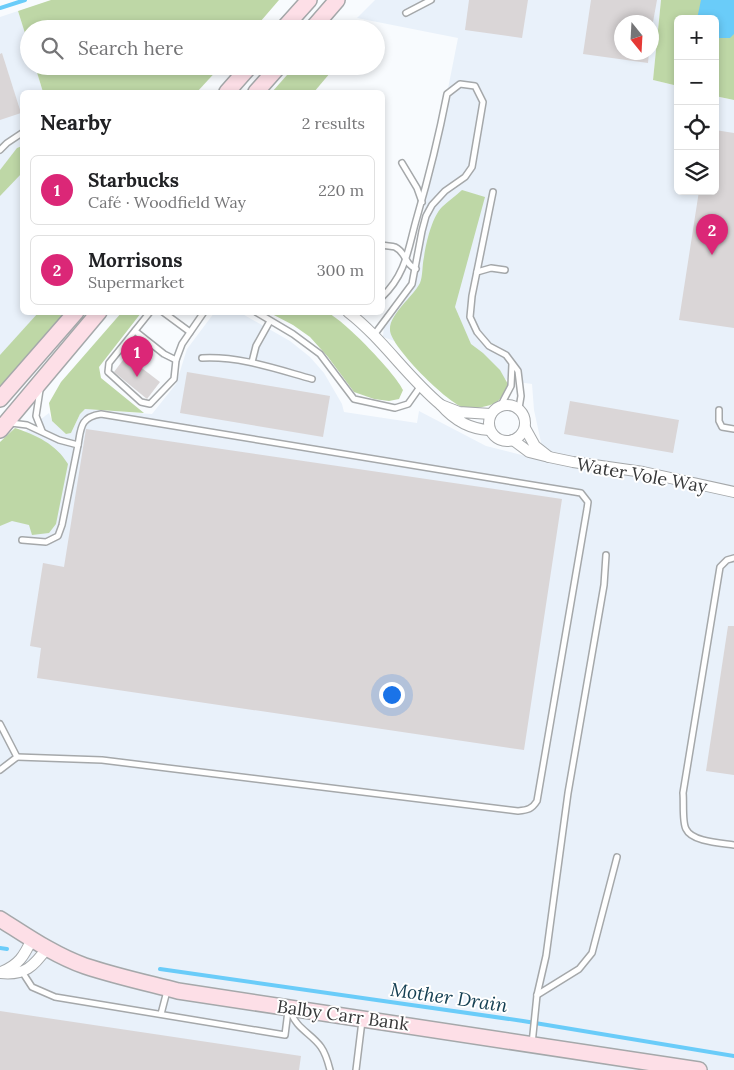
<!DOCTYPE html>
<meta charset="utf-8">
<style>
:root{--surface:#fff;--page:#f6f6f6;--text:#202124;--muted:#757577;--line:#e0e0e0;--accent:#db2777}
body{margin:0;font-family:Lora,serif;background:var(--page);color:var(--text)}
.controls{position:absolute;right:15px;top:15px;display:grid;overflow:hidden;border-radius:8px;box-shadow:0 2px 8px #0003}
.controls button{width:45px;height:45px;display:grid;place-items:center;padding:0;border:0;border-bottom:1px solid var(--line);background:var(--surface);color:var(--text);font:25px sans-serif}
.compass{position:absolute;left:614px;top:15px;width:45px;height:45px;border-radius:50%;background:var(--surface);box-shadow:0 2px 8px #0003;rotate:162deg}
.you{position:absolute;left:391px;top:694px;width:18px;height:18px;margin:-12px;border:4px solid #fff;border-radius:50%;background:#1a73e8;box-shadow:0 0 0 8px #1a73e833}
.badge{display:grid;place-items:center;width:32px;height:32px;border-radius:50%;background:var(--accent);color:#fff;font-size:16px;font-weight:700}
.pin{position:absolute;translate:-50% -41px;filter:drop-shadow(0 1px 2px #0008)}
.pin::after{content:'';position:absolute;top:26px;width:18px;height:15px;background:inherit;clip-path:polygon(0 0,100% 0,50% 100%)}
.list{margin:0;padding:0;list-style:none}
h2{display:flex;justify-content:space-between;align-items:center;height:65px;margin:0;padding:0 20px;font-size:21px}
h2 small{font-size:16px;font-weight:400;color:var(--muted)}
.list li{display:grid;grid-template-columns:32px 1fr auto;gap:15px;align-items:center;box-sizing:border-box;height:70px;margin:0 10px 10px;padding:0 10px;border:1px solid var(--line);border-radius:8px}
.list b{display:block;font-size:19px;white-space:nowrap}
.list p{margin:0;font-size:16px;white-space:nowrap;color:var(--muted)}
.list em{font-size:16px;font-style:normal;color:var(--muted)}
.icon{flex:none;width:28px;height:28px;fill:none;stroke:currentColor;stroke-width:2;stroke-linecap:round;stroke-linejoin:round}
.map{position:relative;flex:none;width:734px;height:1070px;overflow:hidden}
.search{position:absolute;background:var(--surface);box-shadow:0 2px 8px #0003;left:20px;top:20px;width:365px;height:55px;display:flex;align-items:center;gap:12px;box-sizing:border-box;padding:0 18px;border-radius:28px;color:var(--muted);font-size:19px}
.panel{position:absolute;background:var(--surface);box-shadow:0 2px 8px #0003;left:20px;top:90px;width:365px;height:225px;border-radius:8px}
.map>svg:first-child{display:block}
.built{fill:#e9f1fa;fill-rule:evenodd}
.green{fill:#bed7a6}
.water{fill:#6accf9}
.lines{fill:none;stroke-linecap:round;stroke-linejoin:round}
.stream{stroke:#6accf9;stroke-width:4}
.building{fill:#dad6d7}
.lane-casing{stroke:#a5a8aa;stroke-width:8}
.street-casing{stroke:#a5a8aa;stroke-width:12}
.secondary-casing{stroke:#a5a8aa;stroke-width:18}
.lane{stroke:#fff;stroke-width:5}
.street{stroke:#fff;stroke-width:10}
.secondary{stroke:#fddfe7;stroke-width:15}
.labels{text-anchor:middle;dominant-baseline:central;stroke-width:4;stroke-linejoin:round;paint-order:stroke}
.street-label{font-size:18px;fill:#373839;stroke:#fff}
.water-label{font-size:19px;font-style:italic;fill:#164053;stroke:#fff}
</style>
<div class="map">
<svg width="734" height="1070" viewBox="0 0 734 1070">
<rect width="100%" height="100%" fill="#f8fbfe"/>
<g class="built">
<path d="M375,0H661L653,80L678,86V191H715V96L734,100V1070H0V450L49,413L52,421L66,434L71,433L80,414L85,409L152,414L176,384L187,349L214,313L239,312L290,341L310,357L324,373L342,404L344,412L417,423L419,411L486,446L545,461L534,410L532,384L511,381L383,337L385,315L409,286L458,38L357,18ZM622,22H652V52H622Z"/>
<path d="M18,11L29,46V66H35L43,92H22V312L71,313L0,391V17Z"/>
</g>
<g class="green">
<path d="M51,0H279L254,29H29V46L18,11Z"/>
<path d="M661,0H734V100L715,96V19H678V86L653,80Z"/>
<path d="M35,66H221L197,92H43Z"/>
<path d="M295,66H336L314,92H272Z"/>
<path d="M22,146V173L0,196V170L17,148Z"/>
<path d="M462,190L485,197L455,307L471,344L483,353L500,370L509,386C505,391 502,397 498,401C493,406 471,410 465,408C449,405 390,346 390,330C389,314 413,297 420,283C423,276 422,265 424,257C426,243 432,217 442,207C448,201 456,196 462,190Z"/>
<path d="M122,312L141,313L99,367L101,378L144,413L85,409L80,414L71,433L66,434L52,421L49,403L61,382Z"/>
<path d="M38,313H65L0,390V355Z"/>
<path d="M270,313C280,312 321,310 328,313C344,320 396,374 403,390L399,399L389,401L374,399L354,392L328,357L310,337L293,325Z"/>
<path d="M15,428C36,435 56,444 68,464L56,524L49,533L32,535L29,525L12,521L0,526V442Z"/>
</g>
<path class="water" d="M701,0H734V34L730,38H715V19H697Z"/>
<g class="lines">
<g class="stream">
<path d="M0,8L25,0"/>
<path d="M0,948L7,949"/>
<path d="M160,969L523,1021L734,1056"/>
</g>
</g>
<g class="building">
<path d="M469,0H528L522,38L465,30Z"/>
<path d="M591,0H657L653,22H622V52H649L648,63L583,54Z"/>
<path d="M2,53L21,113L0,120V54Z"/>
<path d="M715,130L734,133V328L679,320L699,191H715Z"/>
<path d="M126,356L160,382L147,399L114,372Z"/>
<path d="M187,372L330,396L323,437L180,413Z"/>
<path d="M570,401L679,420L673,453L564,434Z"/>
<path d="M86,429L562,499L524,750L37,678L41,648L30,646L43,563L64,567Z"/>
<path d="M728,626H734V775L706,771Z"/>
<path d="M0,1011L301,1056L299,1070H0Z"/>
</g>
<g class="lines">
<defs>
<g id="lane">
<path d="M406,13L431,0"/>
<path d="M0,150L7,143L22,133"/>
<path d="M402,163L417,188L422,202"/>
<path d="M493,192L472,296L470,317L477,332L489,346L506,355L518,371L521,396L519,408"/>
<path d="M382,245C387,246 392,246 395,247C406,252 405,265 416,269"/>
<path d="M477,272L491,268L505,270"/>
<path d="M150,312L109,363L108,372L141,402L150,404L174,379L176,360L182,344L204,312"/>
<path d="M163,312L190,332"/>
<path d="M256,312L293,334L320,354L354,399L395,408L408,404L420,387"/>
<path d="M135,331L164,354L176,360"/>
<path d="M374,335L412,284L422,231L426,216L432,205L445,191L465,177L472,167L483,102L475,86L460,84L447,94C439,135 429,176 417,217C408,248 407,273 382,297"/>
<path d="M202,358C240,356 276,369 312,379"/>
<path d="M252,362L256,346L270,321"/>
<path d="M40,390L36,416L42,431"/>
<path d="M501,405L511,386L512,364"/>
<path d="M719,410V421L722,427L734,429"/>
<path d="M11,423L27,425L59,440L78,445L62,525L58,536L46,542L22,540"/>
<path d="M734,558L727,560L720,567L683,793C684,802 682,822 686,829C692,842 721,843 734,845"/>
<path d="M0,724L17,757L0,770"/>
<path d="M17,757L102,760L518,811C528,810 532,809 537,801L587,509L588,502L581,493L101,414C80,417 81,428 78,445"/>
<path d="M21,970L32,987L55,997L285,1035L288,1011"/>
<path d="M537,995L579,969L592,953L617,857"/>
<path d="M290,1010C296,1029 311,1033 321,1047C326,1054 328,1062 330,1070"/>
<path d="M161,1014L167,991"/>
<path d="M532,1044L537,995L546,956L568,793L604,585L606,555"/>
<path d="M356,1070L362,1021"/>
</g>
<g id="street">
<path d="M348,312C383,339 407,377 441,405"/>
<circle cx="507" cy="423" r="18"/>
<path d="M489,430C469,429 454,420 441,405L459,412L491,414"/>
<path d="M513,440L529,452L549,457L535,446L525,428"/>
<path d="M549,457L573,462L643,472L734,492"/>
<path d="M1,972C19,965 24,956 32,939"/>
<path d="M0,973C25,976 34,966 47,948"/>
</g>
<g id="secondary">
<path d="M283,29L309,0"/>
<path d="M312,29L337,0"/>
<path d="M227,92L250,66"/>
<path d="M256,92L279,66"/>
<path d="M0,399L76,312"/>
<path d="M0,430L99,312"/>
<path d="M0,919C27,936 54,955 85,966C115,976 147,983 178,991L699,1070"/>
</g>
</defs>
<use href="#lane" class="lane-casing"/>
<use href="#street" class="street-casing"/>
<use href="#secondary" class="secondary-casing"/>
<use href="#lane" class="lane"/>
<use href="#street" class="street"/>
<use href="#secondary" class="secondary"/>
</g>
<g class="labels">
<g class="street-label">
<text transform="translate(642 475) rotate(10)">Water Vole Way</text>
<text transform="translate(343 1015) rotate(8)">Balby Carr Bank</text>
</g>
<g class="water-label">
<text transform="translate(449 997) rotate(8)">Mother Drain</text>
</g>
</g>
</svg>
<div class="controls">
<button>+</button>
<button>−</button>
<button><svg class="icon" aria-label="locate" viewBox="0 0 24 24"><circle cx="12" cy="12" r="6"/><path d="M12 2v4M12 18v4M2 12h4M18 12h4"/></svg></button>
<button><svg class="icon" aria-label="layers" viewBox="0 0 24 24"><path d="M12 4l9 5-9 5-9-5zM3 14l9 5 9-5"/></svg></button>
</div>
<svg class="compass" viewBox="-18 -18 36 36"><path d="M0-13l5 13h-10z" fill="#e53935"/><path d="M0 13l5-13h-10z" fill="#757577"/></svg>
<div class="you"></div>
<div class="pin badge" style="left:137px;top:377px">1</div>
<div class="pin badge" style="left:712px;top:255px">2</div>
<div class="search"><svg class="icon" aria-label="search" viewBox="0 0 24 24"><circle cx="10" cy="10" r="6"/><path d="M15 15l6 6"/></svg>Search here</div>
<section class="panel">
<h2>Nearby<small>2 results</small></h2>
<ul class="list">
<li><span class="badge">1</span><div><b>Starbucks</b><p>Café · Woodfield Way</p></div><em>220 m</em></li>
<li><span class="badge">2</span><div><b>Morrisons</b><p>Supermarket</p></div><em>300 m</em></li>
</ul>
</section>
</div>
